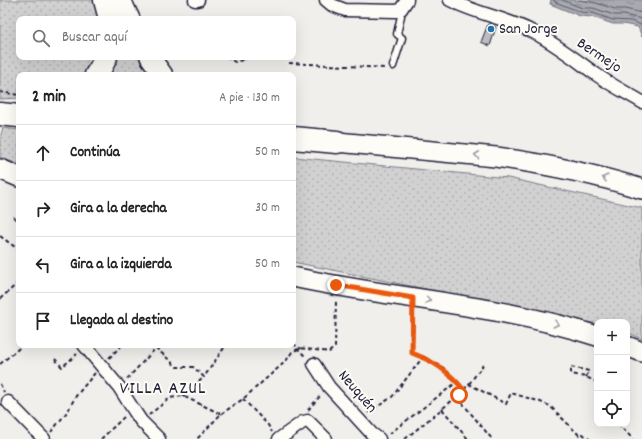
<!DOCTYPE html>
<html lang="es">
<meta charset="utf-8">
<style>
:root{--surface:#fff;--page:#f2f2f2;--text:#222;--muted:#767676;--line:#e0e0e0}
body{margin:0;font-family:Dekko,sans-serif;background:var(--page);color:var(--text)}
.controls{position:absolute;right:12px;bottom:12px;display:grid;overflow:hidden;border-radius:8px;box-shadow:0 4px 16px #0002}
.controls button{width:36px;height:36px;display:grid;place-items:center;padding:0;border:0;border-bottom:1px solid var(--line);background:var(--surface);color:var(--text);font:20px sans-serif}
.stop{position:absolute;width:12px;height:12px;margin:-9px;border:3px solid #ea580c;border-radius:50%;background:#fff}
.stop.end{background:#ea580c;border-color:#fff;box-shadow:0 1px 4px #0008}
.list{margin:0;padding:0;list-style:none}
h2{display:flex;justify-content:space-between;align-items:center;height:52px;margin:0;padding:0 16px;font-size:17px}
h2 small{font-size:13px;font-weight:400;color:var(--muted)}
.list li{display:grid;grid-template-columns:26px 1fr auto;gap:12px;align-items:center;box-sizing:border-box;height:56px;padding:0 16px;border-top:1px solid var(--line)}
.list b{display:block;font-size:15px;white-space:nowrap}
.list em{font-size:13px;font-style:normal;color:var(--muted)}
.icon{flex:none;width:22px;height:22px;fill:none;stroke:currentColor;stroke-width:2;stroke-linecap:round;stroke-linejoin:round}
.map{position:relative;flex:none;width:642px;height:439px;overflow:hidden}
.search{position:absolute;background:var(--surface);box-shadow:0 4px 16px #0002;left:16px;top:16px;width:280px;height:44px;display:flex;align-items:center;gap:10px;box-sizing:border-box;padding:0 14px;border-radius:8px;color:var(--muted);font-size:15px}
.panel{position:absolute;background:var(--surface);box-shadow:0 4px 16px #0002;left:16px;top:72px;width:280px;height:276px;border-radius:8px}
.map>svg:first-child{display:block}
.grass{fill:url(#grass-dots);stroke:#7a7a86}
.water{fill:url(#water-ripples);stroke:#737381}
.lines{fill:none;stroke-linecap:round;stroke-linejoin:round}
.shore{stroke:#58586a;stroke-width:1}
.building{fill:#bcbcc0;stroke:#22223b}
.lane-casing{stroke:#22223b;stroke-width:9}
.street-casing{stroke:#22223b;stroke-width:15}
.primary-casing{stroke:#22223b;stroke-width:22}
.highway-casing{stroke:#22223b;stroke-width:25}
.path{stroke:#22223b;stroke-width:2;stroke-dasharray:4 3;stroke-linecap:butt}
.lane{stroke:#fdfcf7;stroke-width:6}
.street{stroke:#fdfcf7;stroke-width:12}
.primary{stroke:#fdfcf7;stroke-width:19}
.highway{stroke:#fdfcf7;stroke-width:22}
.oneway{stroke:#9a9aa2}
.route{stroke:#ea580c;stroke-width:5}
.poi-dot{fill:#1f6fb2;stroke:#fdfcf7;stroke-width:1.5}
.labels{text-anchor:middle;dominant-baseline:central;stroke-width:4;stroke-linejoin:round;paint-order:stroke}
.poi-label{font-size:16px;fill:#22223b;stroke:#fdfcf7;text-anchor:start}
.street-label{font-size:16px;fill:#22223b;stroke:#fdfcf7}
.quarter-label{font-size:18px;letter-spacing:1px;fill:#22223b;stroke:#fdfcf7}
</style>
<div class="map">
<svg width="642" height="439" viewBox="0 0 642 439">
<defs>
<pattern id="grass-dots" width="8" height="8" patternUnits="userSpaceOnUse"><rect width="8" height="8" fill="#d2d1d1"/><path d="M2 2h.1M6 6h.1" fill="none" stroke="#b4b3b4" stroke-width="1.8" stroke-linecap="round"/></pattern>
<pattern id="water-ripples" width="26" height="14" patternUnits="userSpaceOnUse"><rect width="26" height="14" fill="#a9a9b0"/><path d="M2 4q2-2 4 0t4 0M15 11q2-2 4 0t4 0" fill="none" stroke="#898990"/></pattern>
</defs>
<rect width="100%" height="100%" fill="#f0efec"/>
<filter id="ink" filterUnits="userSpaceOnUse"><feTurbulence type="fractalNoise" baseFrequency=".025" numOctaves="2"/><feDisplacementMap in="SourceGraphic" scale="8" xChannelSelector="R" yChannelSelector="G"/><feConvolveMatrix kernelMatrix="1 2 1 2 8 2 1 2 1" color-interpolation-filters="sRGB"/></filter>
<g filter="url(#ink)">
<g class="grass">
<path d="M0,0H99L105,19H19V57H101L90,75H19V98L0,99Z"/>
<path d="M112,57H145L157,75H103Z"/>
<path d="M3,128L19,130V165L0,157V138Z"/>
<path d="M293,157L508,178L642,208V339L627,332V322H597V324L293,262Z"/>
</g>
<path class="water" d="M551,0H642V37L638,27L623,24H613L592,17L580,16L550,4Z"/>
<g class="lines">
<g class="shore">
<path d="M554,0L555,2L581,12L593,13L613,20L631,21L639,24L642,26"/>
<path d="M562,0L582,8H593L614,15H624L642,19"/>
<path d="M579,0L596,3L615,9H625L642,13"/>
</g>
</g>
<path class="building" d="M488,24L496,27L490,46L481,42Z"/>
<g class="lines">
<defs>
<path id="lane" d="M393,66L402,38L397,34L401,16L397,11"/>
<g id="street">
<path d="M195,0H198"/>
<path d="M326,0L332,5L345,10L397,11L401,9L407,0"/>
<path d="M450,0C476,14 507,18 533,32C556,44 576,60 597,75C611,85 627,93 642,102"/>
<path d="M84,345L119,387L133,409L141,421L159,439"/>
<path d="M314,364L329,387L372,434L379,439"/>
<path d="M8,402L44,439"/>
<path d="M279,439L303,422L308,421L326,439"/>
</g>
<g id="primary">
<path d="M121,0L130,19"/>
<path d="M150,57L163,75"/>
<path d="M322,139L337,142L496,157C545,164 595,174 642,189"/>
<path d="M0,169L19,177"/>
<path d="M293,277C394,299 498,304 597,336"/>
<path d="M627,346L642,352"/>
</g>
<g id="highway">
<path d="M105,0L110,19"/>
<path d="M96,75L100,69L106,57"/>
<path d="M0,114L19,116"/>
<path d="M293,138L337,142"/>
</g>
</defs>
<use href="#lane" class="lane-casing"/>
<use href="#street" class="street-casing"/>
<use href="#primary" class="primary-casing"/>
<use href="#highway" class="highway-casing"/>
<g class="path">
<path d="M226,57L235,62L246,59"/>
<path d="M289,63L386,68"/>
<path d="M0,92L19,95"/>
<path d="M13,217L19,221"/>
<path d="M0,236L19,250"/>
<path d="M0,299L19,282"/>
<path d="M293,344L300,348L299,350L306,357"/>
<path d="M423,357L443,368L464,390"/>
<path d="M109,358L122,345"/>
<path d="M55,359L62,367L77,354"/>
<path d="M0,364L23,345"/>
<path d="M586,377L589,371L571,367V374L586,377L597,382"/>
<path d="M127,379L156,348L177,367H193L204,377L226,345"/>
<path d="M0,384L4,392"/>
<path d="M469,384L483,365"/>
<path d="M183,396L204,377"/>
<path d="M459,396L464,405L492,439"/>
<path d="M243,399L268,425L272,432"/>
<path d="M442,409L468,439"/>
<path d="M308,410L321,395"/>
<path d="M368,413L392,397L423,357L412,353L413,311"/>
<path d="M221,414L243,399L286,361L292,352L300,348L329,352L335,347L336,300"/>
<path d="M149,415L170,398L183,396L221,414L197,439"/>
<path d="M618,424L633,439"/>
<path d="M51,432L67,412L76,396L95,373"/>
<path d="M389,434L457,382"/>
<path d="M101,439L124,417"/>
<path d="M405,439L459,395L469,384L506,404L511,393L538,401L550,406L579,435L583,434L589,439"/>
</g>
<use href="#lane" class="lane"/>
<use href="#street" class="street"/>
<use href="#primary" class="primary"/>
<use href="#highway" class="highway"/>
</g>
<defs><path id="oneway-chevron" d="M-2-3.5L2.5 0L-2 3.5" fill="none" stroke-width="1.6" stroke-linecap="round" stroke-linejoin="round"/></defs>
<g class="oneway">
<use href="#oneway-chevron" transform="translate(477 155) rotate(-174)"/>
<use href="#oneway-chevron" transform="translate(605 178) rotate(-166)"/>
<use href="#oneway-chevron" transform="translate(428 300) rotate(8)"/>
<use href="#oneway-chevron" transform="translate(556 324) rotate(14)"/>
</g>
</g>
<g class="lines" filter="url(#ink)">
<path class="route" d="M336,285L413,298L412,353C435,362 448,371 464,390L459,395"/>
</g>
<circle class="poi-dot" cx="491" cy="29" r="4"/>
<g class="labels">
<g class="poi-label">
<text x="499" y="29">San Jorge</text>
</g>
<g class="street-label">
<text transform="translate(599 56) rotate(34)">Bermejo</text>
<text transform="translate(357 392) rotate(49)">Neuquén</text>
</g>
<g class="quarter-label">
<text x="163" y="389">VILLA AZUL</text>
</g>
</g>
</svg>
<div class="controls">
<button>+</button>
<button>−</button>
<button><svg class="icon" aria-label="locate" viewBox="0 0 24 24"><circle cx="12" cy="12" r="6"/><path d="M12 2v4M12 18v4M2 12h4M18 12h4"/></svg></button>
</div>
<div class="stop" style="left:459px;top:395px"></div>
<div class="stop end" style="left:336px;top:285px"></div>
<div class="search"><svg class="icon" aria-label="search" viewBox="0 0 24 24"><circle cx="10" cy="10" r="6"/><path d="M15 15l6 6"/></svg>Buscar aquí</div>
<section class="panel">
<h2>2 min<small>A pie · 130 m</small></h2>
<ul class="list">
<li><svg class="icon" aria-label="ahead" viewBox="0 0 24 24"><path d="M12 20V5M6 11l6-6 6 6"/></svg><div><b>Continúa</b></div><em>50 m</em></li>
<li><svg class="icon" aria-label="right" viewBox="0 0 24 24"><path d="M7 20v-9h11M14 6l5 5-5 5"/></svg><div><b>Gira a la derecha</b></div><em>30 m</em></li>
<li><svg class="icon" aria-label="left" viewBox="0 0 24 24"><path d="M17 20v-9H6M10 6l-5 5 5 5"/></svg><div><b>Gira a la izquierda</b></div><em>50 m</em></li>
<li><svg class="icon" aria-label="arrive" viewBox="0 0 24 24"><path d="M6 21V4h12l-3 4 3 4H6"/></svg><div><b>Llegada al destino</b></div></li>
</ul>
</section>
</div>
